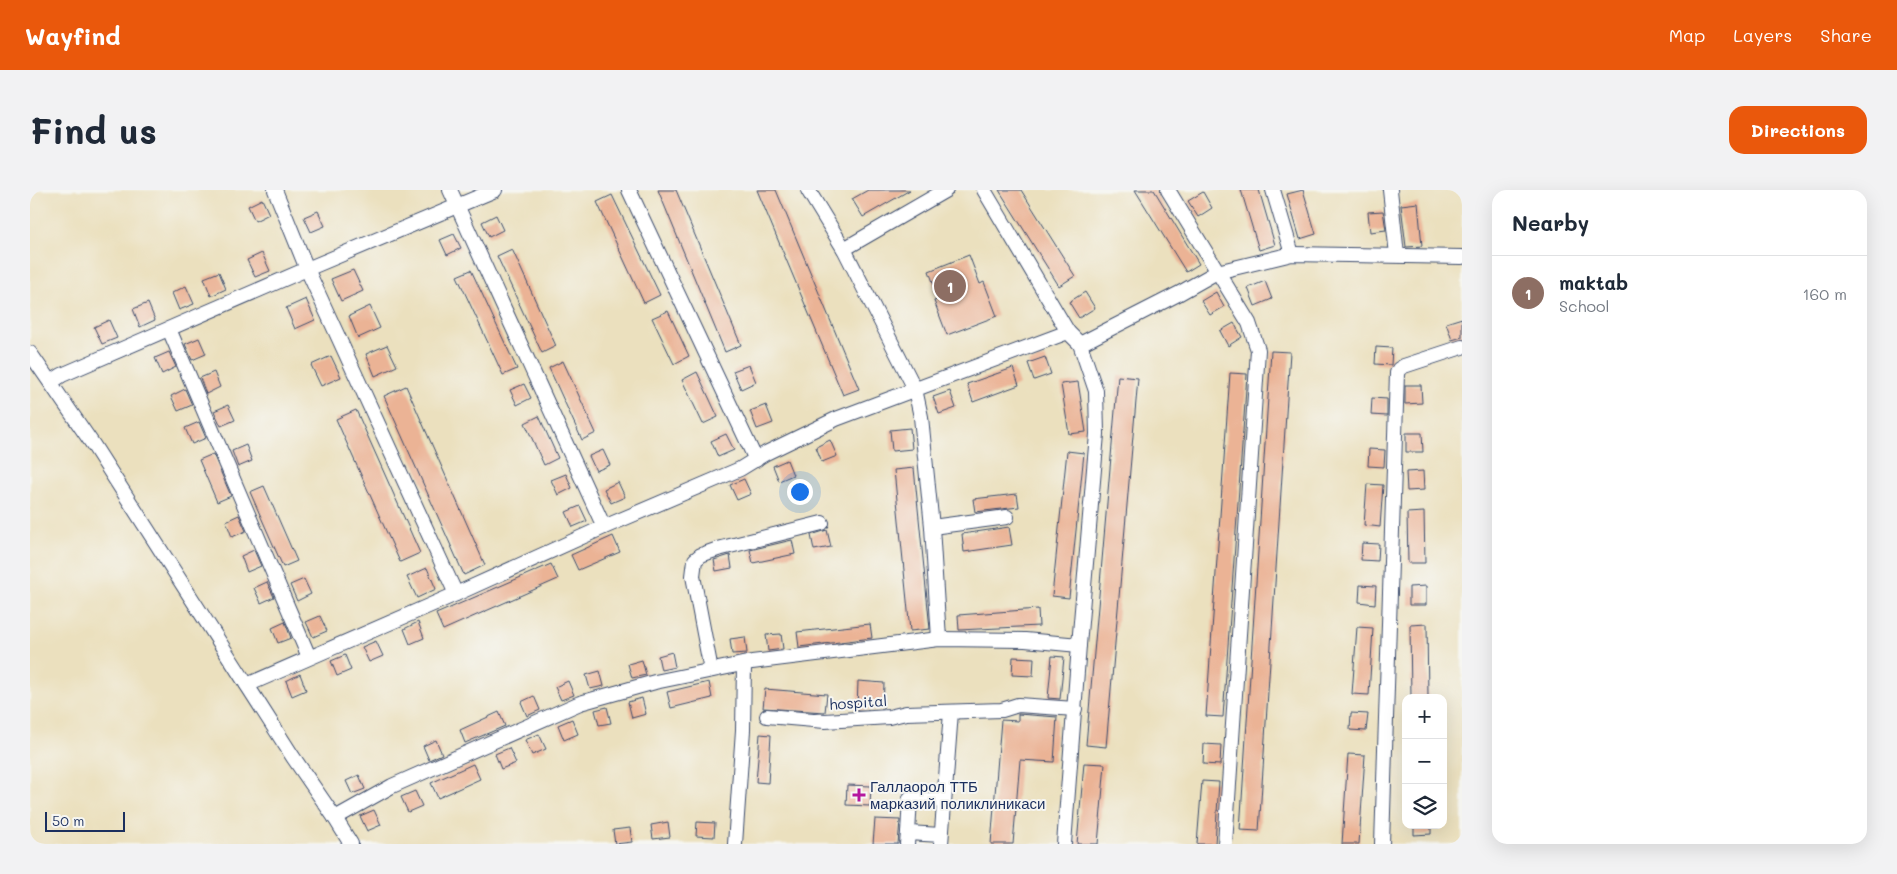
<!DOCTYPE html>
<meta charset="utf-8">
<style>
:root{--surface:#fff;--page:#f2f2f3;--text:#1f2937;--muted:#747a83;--line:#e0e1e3;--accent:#ea580c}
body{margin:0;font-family:Mali,sans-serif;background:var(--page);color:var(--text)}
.controls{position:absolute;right:15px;bottom:15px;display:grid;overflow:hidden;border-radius:10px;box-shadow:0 5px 20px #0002}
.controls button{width:45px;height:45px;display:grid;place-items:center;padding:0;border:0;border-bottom:1px solid var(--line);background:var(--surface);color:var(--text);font:25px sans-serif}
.scale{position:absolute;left:15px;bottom:12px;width:80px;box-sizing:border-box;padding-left:5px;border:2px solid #1b2f5e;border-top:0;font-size:14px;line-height:18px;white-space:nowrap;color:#1b2f5e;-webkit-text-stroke:4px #f6f6f2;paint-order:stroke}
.you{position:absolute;left:769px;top:301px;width:18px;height:18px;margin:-12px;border:4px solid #fff;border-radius:50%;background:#1a73e8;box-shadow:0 0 0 8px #1a73e833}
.badge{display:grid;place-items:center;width:32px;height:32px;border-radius:50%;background:var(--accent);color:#fff;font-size:16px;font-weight:700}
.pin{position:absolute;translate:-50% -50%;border:2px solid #fff;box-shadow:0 1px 5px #0006}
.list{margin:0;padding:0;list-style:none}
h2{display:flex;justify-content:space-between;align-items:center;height:65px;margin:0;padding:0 20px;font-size:21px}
h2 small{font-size:16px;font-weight:400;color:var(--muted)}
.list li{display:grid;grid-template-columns:32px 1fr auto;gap:15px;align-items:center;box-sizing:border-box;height:75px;padding:0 20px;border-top:1px solid var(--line)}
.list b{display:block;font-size:19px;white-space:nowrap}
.list p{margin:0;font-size:16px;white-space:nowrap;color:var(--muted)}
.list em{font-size:16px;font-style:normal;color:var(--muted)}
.icon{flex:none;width:28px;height:28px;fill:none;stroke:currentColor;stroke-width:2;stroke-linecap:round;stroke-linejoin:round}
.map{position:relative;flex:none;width:1432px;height:654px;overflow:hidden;border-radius:15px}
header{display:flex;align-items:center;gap:30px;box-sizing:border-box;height:70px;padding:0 25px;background:var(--accent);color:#fff}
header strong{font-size:24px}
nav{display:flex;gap:28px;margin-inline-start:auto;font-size:18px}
.intro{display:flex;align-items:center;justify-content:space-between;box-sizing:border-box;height:120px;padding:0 30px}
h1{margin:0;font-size:35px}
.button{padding:12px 22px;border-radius:15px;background:var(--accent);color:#fff;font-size:18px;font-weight:700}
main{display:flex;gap:30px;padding:0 30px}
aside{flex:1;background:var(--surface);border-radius:15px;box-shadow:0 5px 20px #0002}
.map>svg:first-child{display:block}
.building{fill:#ebb395}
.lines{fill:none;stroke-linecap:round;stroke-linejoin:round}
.minor-casing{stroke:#3a4a6c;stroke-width:16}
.minor{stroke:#fff;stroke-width:14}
.poi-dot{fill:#b5179e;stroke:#f6f6f2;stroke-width:2}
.labels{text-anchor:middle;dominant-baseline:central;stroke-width:4;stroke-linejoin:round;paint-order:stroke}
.street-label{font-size:15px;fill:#1b2f5e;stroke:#f6f6f2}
.poi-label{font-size:15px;fill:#1b2f5e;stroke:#f6f6f2;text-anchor:start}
</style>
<header>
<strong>Wayfind</strong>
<nav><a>Map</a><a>Layers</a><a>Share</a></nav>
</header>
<div class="intro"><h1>Find us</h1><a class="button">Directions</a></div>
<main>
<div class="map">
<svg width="1432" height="654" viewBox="0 0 1432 654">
<rect width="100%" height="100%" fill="#f6f6f2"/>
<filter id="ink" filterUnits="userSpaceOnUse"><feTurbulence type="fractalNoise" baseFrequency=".02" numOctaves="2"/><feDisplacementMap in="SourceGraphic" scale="10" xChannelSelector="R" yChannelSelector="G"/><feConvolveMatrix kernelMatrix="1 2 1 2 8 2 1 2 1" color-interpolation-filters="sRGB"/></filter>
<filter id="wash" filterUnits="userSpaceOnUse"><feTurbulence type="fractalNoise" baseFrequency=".0096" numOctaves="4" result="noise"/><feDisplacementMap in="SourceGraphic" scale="20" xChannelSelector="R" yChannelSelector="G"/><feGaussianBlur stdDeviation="1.12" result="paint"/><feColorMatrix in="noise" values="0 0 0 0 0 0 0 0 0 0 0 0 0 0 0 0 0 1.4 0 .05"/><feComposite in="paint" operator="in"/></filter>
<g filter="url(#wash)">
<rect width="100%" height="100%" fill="#ebe0be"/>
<g id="blocks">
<g class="building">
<path d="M628,0H646L711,155L695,162Z"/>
<path d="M727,0H746L829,199L813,205Z"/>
<path d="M838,0H880L833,27L822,9Z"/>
<path d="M969,0H991L1045,86L1029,96Z"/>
<path d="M1105,0H1124L1169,74L1156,82Z"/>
<path d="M1211,0H1229L1245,55L1229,60Z"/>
<path d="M1273,0L1286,44L1270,49L1257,4Z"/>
<path d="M1173,2L1182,18L1168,27L1158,11Z"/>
<path d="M582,5L630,105L614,113L567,12Z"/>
<path d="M232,9L239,24L225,31L218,16Z"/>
<path d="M1388,13L1392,56L1376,57L1371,15Z"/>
<path d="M288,21L295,36L281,42L274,27Z"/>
<path d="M1353,21L1356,40L1340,42L1338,22Z"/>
<path d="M466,25L473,40L459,47L452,32Z"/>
<path d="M424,44L431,58L417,65L410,50Z"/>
<path d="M482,59L526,156L512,163L467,66Z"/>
<path d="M232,63L240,81L225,87L217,70Z"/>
<path d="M939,65L950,94L954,92L967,126L917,145L904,111L909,109L899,81Z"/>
<path d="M323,80L333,101L311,111L301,89Z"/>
<path d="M441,80L487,179L473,185L427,86Z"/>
<path d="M189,82L196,99L181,106L174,88Z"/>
<path d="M1235,91L1242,109L1225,116L1218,98Z"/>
<path d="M156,96L164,114L149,120L142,103Z"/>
<path d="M1055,102L1065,118L1049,128L1039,112Z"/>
<path d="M1186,102L1194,117L1180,125L1171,111Z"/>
<path d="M276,109L285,130L265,139L256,118Z"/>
<path d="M118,113L125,130L110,137L103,119Z"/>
<path d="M340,116L350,138L328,148L319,126Z"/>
<path d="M638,121L659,166L644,174L622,128Z"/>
<path d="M1432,128V147L1422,150L1416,133Z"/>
<path d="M79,130L87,148L72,154L64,137Z"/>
<path d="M1204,133L1212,147L1198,156L1190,141Z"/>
<path d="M169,148L176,164L162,170L155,154Z"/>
<path d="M357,155L367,176L345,186L336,164Z"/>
<path d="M1346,157L1362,158L1361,175L1345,174Z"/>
<path d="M1241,161L1260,162L1229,641L1210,640Z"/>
<path d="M139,162L146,177L132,184L125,168Z"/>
<path d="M301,166L311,187L291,196L281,175Z"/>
<path d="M1015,167L1021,184L1004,190L998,173Z"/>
<path d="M533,171L566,243L552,250L519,178Z"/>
<path d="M719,175L726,192L711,199L703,181Z"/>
<path d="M983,178L989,195L943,212L937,194Z"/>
<path d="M184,182L190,197L176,204L170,188Z"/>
<path d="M667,182L688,227L673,234L652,190Z"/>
<path d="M1200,183L1217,184L1193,527L1176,526Z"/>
<path d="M1088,186L1108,188L1076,557L1056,555Z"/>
<path d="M1048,192L1056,242L1039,244L1031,194Z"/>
<path d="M494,194L501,208L487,215L480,200Z"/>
<path d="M1375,195H1391L1392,213L1375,214Z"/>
<path d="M376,196L455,375L434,385L354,206Z"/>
<path d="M155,199L162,215L148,221L141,206Z"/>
<path d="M920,201L926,218L909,224L903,207Z"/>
<path d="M1342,208L1357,209V226L1341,225Z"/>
<path d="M198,215L205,230L191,236L184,221Z"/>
<path d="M736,215L743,233L727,239L720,221Z"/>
<path d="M326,220L390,363L370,372L306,229Z"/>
<path d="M509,226L528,268L514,275L495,233Z"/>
<path d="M169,232L176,248L162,254L155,238Z"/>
<path d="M880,238L882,259L862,261L860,240Z"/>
<path d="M1376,243H1392L1393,262H1376Z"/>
<path d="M696,244L704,260L688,267L681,251Z"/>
<path d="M800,250L807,266L792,272L786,257Z"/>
<path d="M216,255L222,271L208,277L202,261Z"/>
<path d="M1339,259L1355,260L1354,277L1338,276Z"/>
<path d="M573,260L580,275L566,281L559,266Z"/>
<path d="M1037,261L1054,263L1039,408L1022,406Z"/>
<path d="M183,264L201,306L187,312L169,270Z"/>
<path d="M757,270L763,285L749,291L743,276Z"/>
<path d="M884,278L900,439L880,441L864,280Z"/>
<path d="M1393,281L1394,300L1377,301L1376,282Z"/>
<path d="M536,284L542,298L528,305L521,290Z"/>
<path d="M714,289L721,304L707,310L700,295Z"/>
<path d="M588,292L595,307L581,313L574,299Z"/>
<path d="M1337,294L1353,295L1350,337L1334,335Z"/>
<path d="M234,296L267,371L253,377L220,302Z"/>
<path d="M987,304L989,317L945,322L943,309Z"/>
<path d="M550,316L557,331L543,337L536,322Z"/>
<path d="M1394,322L1395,373H1378L1377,323Z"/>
<path d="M209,325L216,341L202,347L196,331Z"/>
<path d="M979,337L982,355L934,362L932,344Z"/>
<path d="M797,340L801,357L784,360L781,345Z"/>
<path d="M583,346L590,362L548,380L541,365Z"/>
<path d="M762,350L765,364L723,373L720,360Z"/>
<path d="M1332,353L1349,354L1348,371L1331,370Z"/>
<path d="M224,360L231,376L217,382L211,366Z"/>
<path d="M700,365L702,378L686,381L684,370Z"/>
<path d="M521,374L528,389L413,440L406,424Z"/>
<path d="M397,378L406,399L387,408L377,387Z"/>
<path d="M274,389L281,404L267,411L260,395Z"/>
<path d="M237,392L244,407L231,413L224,398Z"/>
<path d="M1330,395L1346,396L1345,414L1329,412Z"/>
<path d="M1396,396V415H1379V397Z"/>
<path d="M1008,419L1009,436L929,440L928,425Z"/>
<path d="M290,426L297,441L283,447L276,432Z"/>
<path d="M255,432L261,448L248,453L242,438Z"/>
<path d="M388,432L394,448L380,454L374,439Z"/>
<path d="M840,434L842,448L769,457L767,442Z"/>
<path d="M1397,434L1398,508H1381L1380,435Z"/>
<path d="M1327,437L1343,438L1339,505L1322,504Z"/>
<path d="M751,444L753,459L738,461L736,445Z"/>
<path d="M715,447L717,463L702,464L700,449Z"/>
<path d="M346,451L353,466L339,472L332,457Z"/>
<path d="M642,462L645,477L631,480L628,466Z"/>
<path d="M315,465L321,480L307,486L301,471Z"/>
<path d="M1022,466L1034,467L1030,509L1018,508Z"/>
<path d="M983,467L1004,468L1003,486L982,485Z"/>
<path d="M612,470L616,485L602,488L598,474Z"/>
<path d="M570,481L574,496L560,499L556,485Z"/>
<path d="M270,484L276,500L262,506L256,491Z"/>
<path d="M538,491L544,505L531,510L525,497Z"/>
<path d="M828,491L854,493L853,519L827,520Z"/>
<path d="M679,492L682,508L641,518L637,502Z"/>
<path d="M735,499L797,504L795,522L733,518Z"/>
<path d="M504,506L510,520L497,526L491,512Z"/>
<path d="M612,508L616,524L602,528L598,512Z"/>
<path d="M577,517L581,533L569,535L565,520Z"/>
<path d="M469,522L475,536L435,553L430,540Z"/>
<path d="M1321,523L1338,524L1336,541L1320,540Z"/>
<path d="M988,524L1027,527L1024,572L990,570L983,654H961L971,530L988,531Z"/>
<path d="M542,529L548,544L534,550L528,535Z"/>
<path d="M509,544L516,559L502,565L495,550Z"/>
<path d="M730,544L741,545L738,593L726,592Z"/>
<path d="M406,550L412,564L399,570L393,556Z"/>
<path d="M1174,554L1191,555L1190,575L1173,574Z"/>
<path d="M479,558L486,573L471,579L465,564Z"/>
<path d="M1318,564L1335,565L1329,654H1312Z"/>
<path d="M1054,573L1075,574L1068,654H1047Z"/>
<path d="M443,574L450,589L408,608L401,593Z"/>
<path d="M329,585L335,599L322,604L316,591Z"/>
<path d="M1172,591L1189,592L1185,654H1167Z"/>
<path d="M817,595L841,596L840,616L816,615Z"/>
<path d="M385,601L392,616L378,622L371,607Z"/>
<path d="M344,620L351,635L337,641L330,626Z"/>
<path d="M845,629L870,630L868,654H843Z"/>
<path d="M638,632L640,647L623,649L621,635Z"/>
<path d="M667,632L685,633L684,647L666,646Z"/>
<path d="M1384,635H1401V644L1384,645Z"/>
<path d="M600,638L602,652L585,654L583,640Z"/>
</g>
</g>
</g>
<g filter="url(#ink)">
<use href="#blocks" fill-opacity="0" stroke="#3a4a6c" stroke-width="1"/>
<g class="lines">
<defs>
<g id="minor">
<path d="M245,0L277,79L426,404"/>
<path d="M420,0L574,337"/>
<path d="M599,0L726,270"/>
<path d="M778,0L814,59L885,199L891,227L902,337L909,449"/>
<path d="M954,0L1038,142L1050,154L1066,201L1067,244L1049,455L1034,654"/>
<path d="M1138,0L1219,133L1228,160L1195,654"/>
<path d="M1243,0L1262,64"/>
<path d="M1360,0L1367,65"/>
<path d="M814,59L916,0"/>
<path d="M139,139L279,467"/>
<path d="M1050,154L1148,104L1187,82L1262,64L1432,67"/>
<path d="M0,163L64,256L263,567L305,628L321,654"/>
<path d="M21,192L32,185L277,79L465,0"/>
<path d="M902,337L977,327"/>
<path d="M681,480L663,386L665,370L671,365L688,359L792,333"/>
<path d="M217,495L426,404L574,337L710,279L736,263L806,229L1038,142"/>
<path d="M737,526L795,531L859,527L876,523L972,520L988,515L1045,519"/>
<path d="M305,628L362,596L550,513L625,492L722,472L909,449L995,450L1049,455"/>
<path d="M878,643L880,608L914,611"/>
<path d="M705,654L713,540L714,474"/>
<path d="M877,654L878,643L911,645"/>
<path d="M911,654L921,522"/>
<path d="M1352,654L1367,183L1369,179L1374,176L1432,157"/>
</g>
</defs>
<use href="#minor" class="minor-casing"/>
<use href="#minor" class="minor"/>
</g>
</g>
<path class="poi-dot" d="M826.5 597.5h5v5h5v5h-5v5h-5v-5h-5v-5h5z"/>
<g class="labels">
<g class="street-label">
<text transform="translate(828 512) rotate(-4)">hospital</text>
</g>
<g class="poi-label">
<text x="840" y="596">Галлаорол ТТБ<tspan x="840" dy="17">марказий поликлиникаси</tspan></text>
</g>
</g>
</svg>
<div class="controls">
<button>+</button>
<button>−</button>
<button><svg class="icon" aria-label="layers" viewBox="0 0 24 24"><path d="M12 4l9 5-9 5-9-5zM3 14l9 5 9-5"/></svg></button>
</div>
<div class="scale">50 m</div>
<div class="you"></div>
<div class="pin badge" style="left:920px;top:96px;background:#8d6e63">1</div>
</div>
<aside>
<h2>Nearby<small></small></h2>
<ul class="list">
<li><span class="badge" style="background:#8d6e63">1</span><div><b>maktab</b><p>School</p></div><em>160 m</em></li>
</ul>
</aside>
</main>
